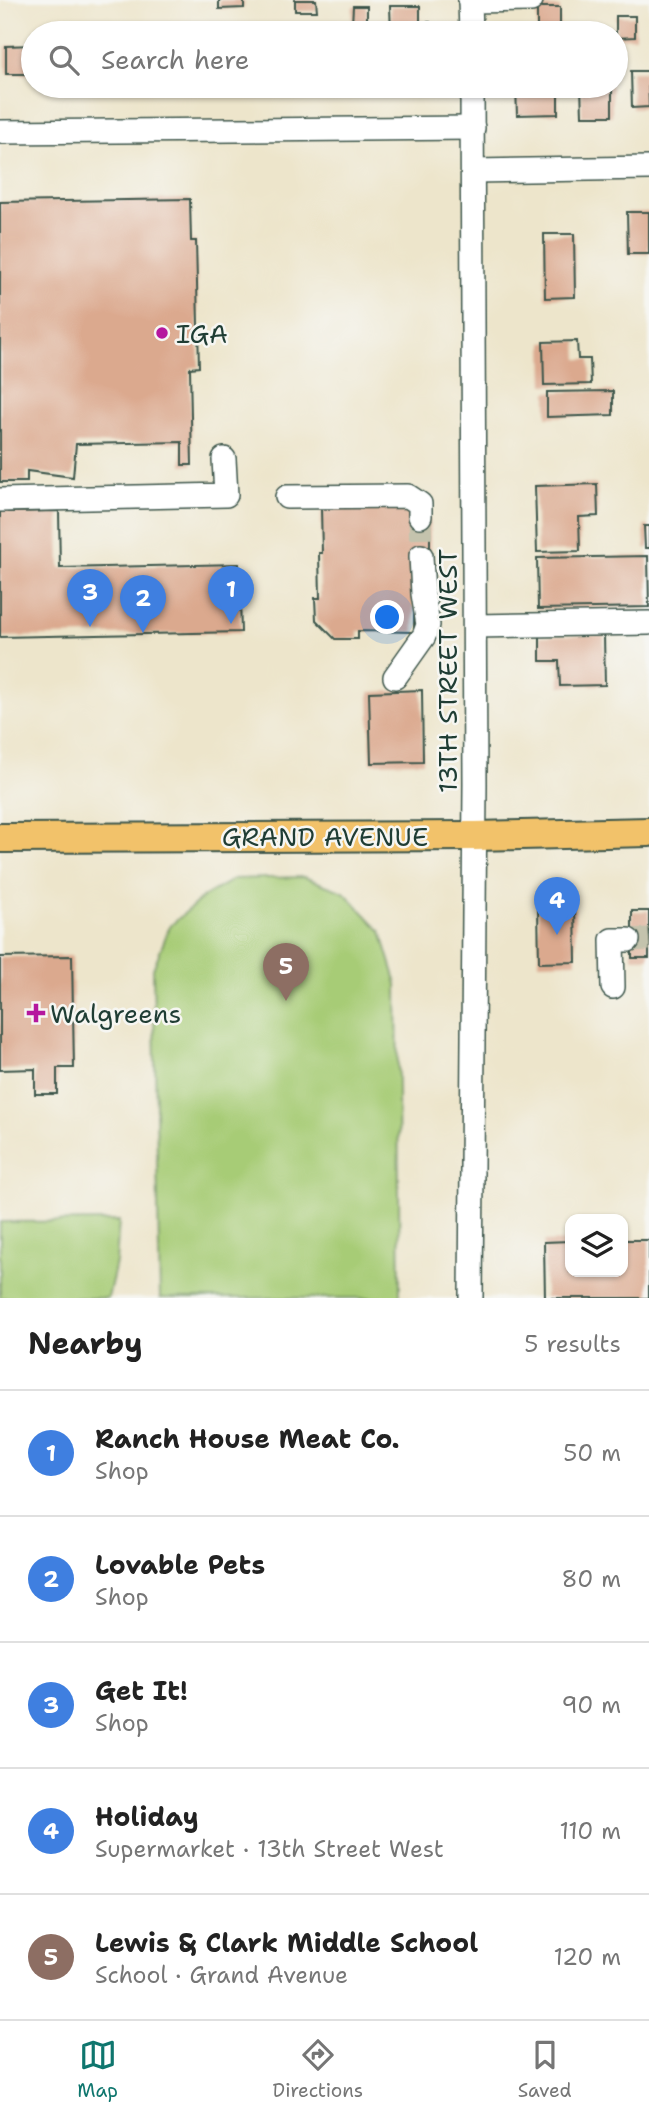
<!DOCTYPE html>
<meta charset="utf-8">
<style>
:root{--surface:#fff;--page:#f6f6f6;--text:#222;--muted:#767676;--line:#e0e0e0;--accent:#0f766e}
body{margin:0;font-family:"Shantell Sans",sans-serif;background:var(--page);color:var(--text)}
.controls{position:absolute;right:21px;bottom:21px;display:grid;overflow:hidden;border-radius:14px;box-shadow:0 2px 5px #0004}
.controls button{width:63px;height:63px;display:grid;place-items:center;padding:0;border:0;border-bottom:2px solid var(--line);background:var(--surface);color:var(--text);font:35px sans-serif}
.you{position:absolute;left:388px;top:618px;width:24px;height:24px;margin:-18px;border:5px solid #fff;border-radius:50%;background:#1a73e8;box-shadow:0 0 0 10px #1a73e833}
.badge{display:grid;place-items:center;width:46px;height:46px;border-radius:50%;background:var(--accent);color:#fff;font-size:23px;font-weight:700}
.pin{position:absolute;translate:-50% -58px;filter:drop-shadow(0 2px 4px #0008)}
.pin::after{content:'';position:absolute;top:37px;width:24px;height:21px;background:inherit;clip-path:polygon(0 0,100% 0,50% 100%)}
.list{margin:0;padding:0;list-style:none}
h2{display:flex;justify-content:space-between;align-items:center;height:91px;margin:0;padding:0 28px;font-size:30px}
h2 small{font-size:23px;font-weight:400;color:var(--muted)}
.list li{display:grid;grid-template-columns:46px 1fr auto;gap:21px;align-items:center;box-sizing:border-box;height:126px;padding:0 28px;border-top:2px solid var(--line)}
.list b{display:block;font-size:26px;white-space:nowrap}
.list p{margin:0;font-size:23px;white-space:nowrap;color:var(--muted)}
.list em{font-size:23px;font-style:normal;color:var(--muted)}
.icon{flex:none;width:38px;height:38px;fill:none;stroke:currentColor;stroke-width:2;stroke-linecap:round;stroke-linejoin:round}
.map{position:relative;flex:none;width:649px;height:1298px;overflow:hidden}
.search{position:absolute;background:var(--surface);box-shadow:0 2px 5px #0004;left:21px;right:21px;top:21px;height:77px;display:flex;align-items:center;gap:18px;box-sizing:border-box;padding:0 24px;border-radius:38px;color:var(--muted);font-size:26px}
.sheet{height:721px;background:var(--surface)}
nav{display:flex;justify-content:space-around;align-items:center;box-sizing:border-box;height:98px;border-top:2px solid var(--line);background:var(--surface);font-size:19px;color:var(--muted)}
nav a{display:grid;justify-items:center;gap:4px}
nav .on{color:var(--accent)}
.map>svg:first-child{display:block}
.green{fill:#a7cc76;stroke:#638455;stroke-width:2}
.building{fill:#dba98e}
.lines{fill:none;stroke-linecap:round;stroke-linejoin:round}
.minor-tunnel{stroke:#c4c3ad;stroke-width:23;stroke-dasharray:23 11;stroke-linecap:butt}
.minor-casing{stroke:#3e564b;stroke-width:26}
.major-casing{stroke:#3e564b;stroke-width:32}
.minor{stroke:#fff;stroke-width:23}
.major{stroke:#f2c26a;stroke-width:28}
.poi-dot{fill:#b5179e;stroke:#f6f6f2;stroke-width:2.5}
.labels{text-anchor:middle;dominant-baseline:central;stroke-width:5;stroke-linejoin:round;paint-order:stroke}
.poi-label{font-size:26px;fill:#1f3d34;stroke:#f6f6f2;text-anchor:start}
.street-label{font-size:26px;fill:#1f3d34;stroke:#f6f6f2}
</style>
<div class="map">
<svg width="649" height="1298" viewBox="0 0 649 1298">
<rect width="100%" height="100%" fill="#f6f6f2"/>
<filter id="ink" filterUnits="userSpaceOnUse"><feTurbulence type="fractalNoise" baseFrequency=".0143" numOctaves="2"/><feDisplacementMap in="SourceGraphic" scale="14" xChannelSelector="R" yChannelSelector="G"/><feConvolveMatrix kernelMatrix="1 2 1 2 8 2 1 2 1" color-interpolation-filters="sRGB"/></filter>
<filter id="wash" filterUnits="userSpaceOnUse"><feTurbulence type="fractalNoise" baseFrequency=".00686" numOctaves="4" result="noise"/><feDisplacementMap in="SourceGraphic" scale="28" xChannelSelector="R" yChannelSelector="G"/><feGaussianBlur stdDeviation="1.57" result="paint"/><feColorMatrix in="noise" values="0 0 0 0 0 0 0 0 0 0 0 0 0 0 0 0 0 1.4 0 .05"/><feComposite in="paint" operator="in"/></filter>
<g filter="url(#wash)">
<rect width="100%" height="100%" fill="#ede5cb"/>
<g class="green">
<path d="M304,877L344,892L381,931L397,984L400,1298H160L153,969L170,926L203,897L234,879Z"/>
<path d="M119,1221L116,1262L108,1298H0V1222Z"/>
</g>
<g id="blocks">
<g class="building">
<path d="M219,0H244V8L219,9Z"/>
<path d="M295,0H316L317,11H295Z"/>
<path d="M353,6H367V25H352Z"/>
<path d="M390,6H420V22H430V33H391Z"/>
<rect x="537" y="7" width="23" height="26"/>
<path d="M616,16H635V37L616,38Z"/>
<path d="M170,30L171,33H131V31Z"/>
<path d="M33,45V74H6V46Z"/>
<path d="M631,71H648L649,107L632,108Z"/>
<path d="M516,86H558V114L517,115Z"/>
<path d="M581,86H612V116H582Z"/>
<path d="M190,199L191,241H196L199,367L190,368L192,465H182V442L76,444L73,477L27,471V482H0V202Z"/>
<path d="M627,212H649V254H628Z"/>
<path d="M544,234H574L575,297L545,298Z"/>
<path d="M577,341L578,359H590L591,384L544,385L543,342Z"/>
<path d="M613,391V415L547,417V392Z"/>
<path d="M597,484L598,516L579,517L580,551L537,552L535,486Z"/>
<path d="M404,504L430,518V551L414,552V632L358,631V639H335L316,620L315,598H320L319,553H322L321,507Z"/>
<path d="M9,508V512L59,511L60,568L239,564L241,632L0,637V509Z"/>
<path d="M644,526H649V548H645Z"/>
<path d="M648,556L649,607L538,609L537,558Z"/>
<path d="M604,635L605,685L560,686L559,661H540V636Z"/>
<path d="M422,690L423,762L371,763L369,692Z"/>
<path d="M538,907H575L576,962L539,963Z"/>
<rect x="632" y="911" width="17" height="47"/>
<path d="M72,956L74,1068H57V1094H35V1069L0,1070V957Z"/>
<path d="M623,1240H649V1298H545L544,1242L570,1241V1272H623Z"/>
</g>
</g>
</g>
<g filter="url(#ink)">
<use href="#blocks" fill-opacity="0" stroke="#3e564b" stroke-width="2"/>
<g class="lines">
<g class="minor-tunnel">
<path d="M420,516L421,556"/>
<path d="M628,940L649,939"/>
</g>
<defs>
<g id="minor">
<path d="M470,0L471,33"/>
<path d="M470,1L531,0"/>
<path d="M0,132L473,128"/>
<path d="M474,171L649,168"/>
<path d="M287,497L408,496L420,504V516"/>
<path d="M0,500L226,495L224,459"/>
<path d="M475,626L649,623"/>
<path d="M395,677L424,636L428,625L423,594L421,556"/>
<path d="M613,987L612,940H628"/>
<path d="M471,1298L475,784L472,86"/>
</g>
<path id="major" d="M0,838L475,836L649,832"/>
</defs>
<use href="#minor" class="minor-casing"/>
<use href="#major" class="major-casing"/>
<use href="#minor" class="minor"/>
<use href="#major" class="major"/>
</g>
</g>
<g class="poi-dot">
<circle cx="162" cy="333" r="7"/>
<path d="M32.5 1002.5h7v7h7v7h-7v7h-7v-7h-7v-7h7z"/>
</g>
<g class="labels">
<g class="poi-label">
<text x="176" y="333">IGA</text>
<text x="50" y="1013">Walgreens</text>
</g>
<g class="street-label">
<text transform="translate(447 671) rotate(-90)">13TH STREET WEST</text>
<text x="325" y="836">GRAND AVENUE</text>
</g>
</g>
</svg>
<div class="controls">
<button><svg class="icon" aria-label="layers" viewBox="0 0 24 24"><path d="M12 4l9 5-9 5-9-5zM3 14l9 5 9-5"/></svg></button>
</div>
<div class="you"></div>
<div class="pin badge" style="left:231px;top:624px;background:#3f7fe0">1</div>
<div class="pin badge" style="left:143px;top:633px;background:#3f7fe0">2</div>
<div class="pin badge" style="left:90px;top:627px;background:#3f7fe0">3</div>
<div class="pin badge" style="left:557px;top:935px;background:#3f7fe0">4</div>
<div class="pin badge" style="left:286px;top:1001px;background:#8d6e63">5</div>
<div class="search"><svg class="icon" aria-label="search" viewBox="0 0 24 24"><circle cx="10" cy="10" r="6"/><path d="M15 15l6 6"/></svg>Search here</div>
</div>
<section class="sheet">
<h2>Nearby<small>5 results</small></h2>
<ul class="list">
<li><span class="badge" style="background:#3f7fe0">1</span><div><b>Ranch House Meat Co.</b><p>Shop</p></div><em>50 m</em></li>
<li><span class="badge" style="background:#3f7fe0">2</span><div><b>Lovable Pets</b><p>Shop</p></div><em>80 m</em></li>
<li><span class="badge" style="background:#3f7fe0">3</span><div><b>Get It!</b><p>Shop</p></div><em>90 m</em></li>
<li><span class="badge" style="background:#3f7fe0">4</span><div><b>Holiday</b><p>Supermarket · 13th Street West</p></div><em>110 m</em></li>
<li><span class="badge" style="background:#8d6e63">5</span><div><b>Lewis &amp; Clark Middle School</b><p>School · Grand Avenue</p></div><em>120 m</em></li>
</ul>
</section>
<nav>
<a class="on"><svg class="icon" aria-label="map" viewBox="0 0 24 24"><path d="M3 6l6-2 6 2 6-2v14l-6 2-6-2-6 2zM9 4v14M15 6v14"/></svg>Map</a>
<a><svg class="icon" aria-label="directions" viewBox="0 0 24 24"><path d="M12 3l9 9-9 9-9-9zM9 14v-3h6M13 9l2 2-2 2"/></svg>Directions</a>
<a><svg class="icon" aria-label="saved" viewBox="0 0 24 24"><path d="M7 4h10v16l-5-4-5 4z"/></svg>Saved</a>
</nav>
